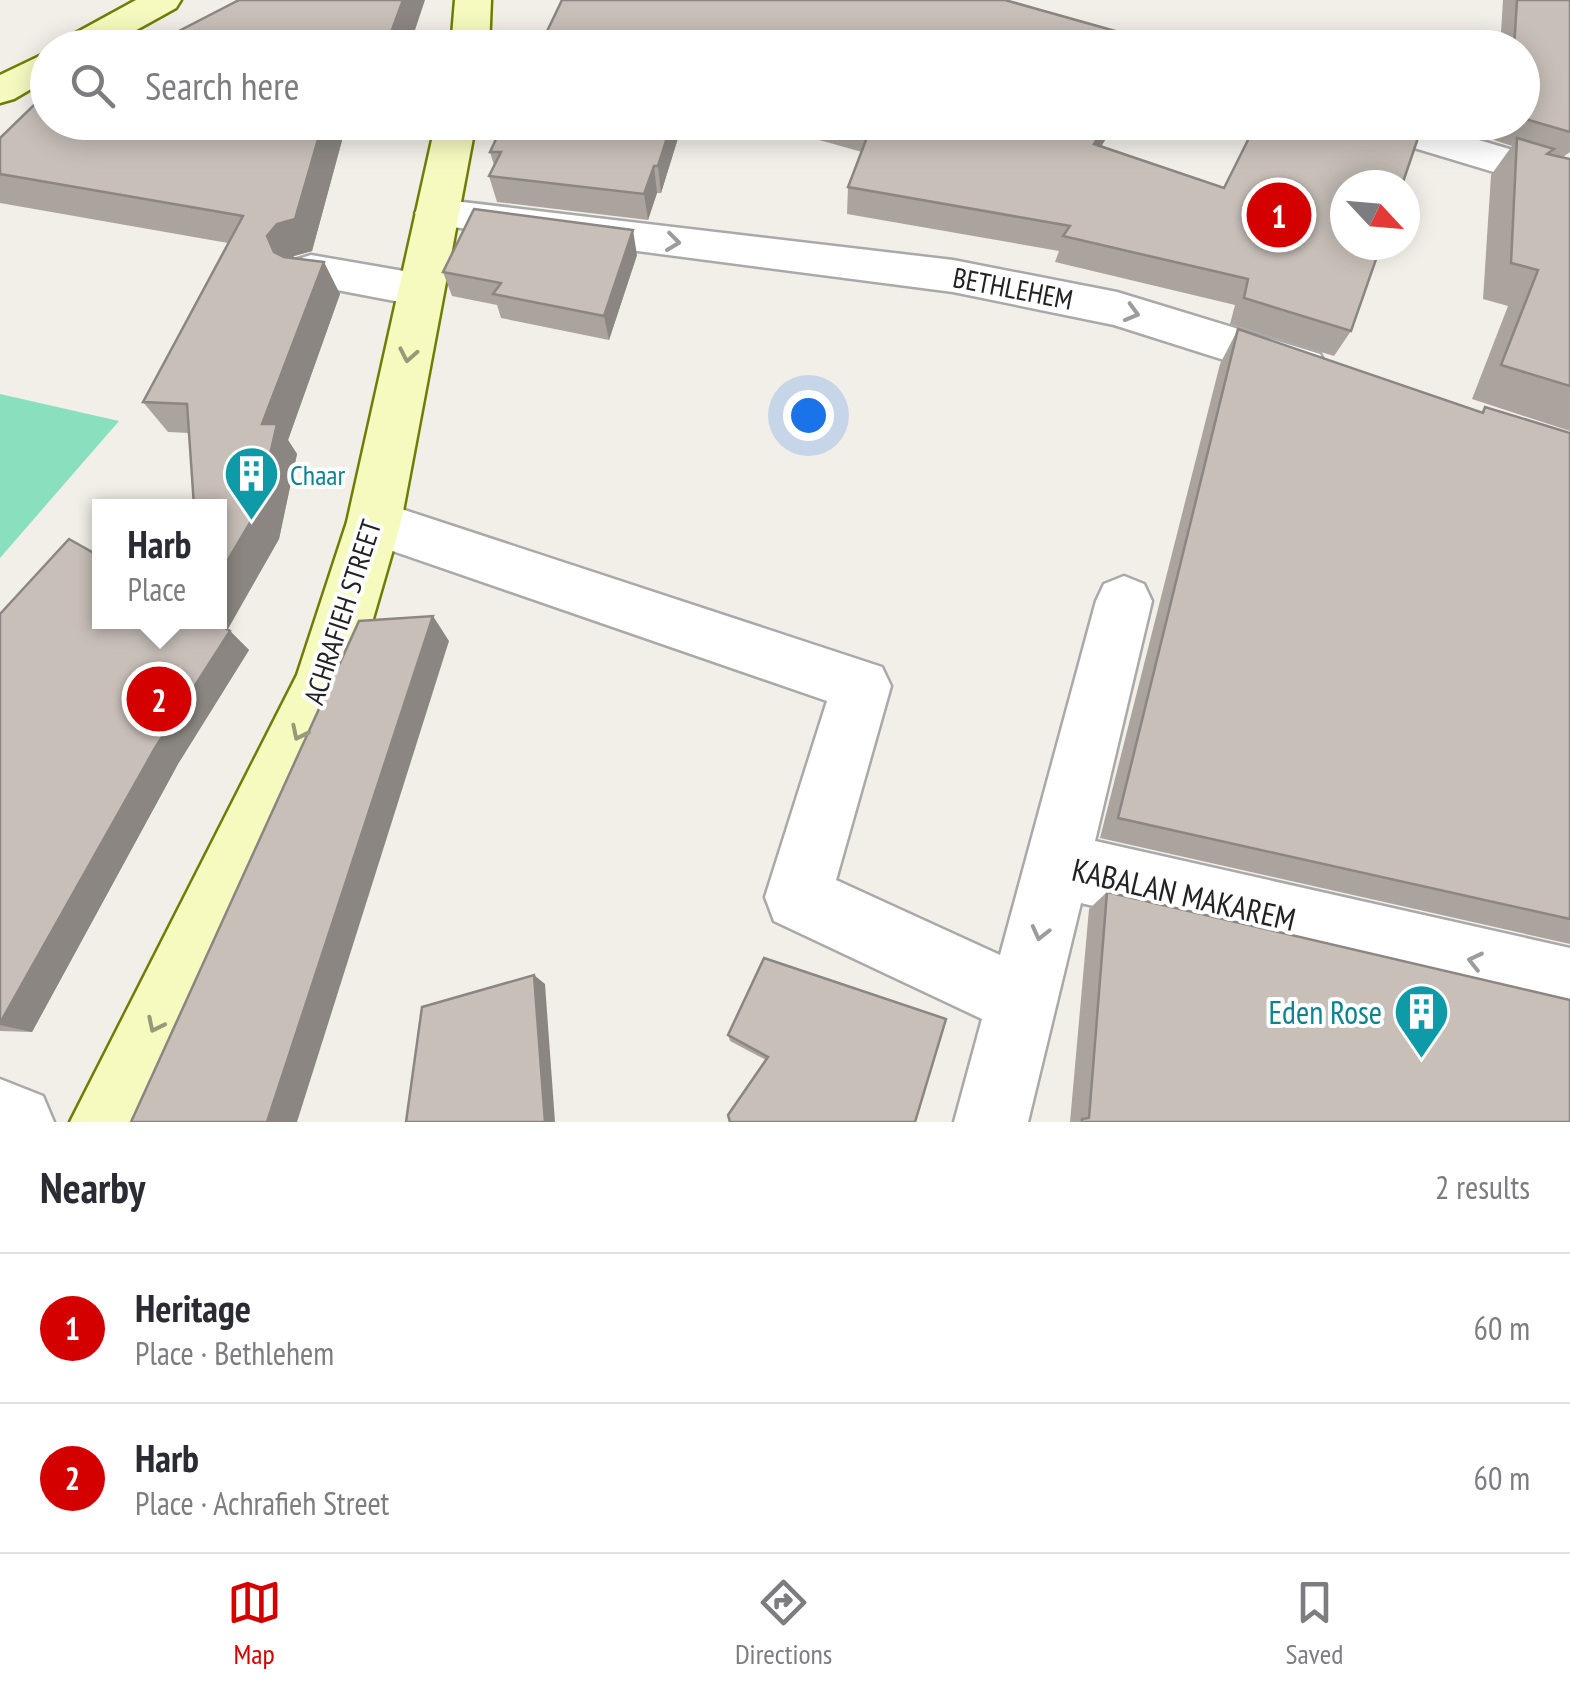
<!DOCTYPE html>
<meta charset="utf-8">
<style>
:root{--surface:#fff;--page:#f2f2f3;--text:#2b2b33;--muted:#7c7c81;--line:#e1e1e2;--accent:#d40000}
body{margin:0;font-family:"PT Sans Narrow",sans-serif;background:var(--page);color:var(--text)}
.compass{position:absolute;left:1330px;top:170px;width:90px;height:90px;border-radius:50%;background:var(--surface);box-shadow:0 5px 25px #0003;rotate:116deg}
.you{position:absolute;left:808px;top:415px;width:35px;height:35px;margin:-25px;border:8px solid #fff;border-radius:50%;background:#1a73e8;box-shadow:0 0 0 15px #1a73e833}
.badge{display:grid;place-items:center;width:65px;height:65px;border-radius:50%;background:var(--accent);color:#fff;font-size:32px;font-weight:700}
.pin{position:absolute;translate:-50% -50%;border:5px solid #fff;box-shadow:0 2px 10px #0006}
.popup{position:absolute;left:92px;top:499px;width:135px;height:130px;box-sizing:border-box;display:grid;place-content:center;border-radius:0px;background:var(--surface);filter:drop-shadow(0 2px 8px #0005);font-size:32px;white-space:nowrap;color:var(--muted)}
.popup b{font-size:38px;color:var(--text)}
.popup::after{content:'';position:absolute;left:50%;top:100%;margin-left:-20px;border:20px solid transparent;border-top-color:var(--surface)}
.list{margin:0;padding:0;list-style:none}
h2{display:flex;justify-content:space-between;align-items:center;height:130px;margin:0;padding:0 40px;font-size:42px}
h2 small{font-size:32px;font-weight:400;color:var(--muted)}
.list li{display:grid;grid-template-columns:65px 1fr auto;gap:30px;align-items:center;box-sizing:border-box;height:150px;padding:0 40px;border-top:2px solid var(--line)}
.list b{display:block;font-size:38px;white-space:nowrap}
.list p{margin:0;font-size:32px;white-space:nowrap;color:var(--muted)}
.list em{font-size:32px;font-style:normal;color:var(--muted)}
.icon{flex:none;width:55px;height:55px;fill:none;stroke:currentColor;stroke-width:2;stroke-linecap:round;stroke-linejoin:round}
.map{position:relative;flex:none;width:1570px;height:1122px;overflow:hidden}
.search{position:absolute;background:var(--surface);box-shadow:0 5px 25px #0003;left:30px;right:30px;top:30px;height:110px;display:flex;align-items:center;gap:25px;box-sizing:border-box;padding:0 35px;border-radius:55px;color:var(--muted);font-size:38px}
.sheet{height:430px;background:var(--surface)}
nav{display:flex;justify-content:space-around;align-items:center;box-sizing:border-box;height:140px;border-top:2px solid var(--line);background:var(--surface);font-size:28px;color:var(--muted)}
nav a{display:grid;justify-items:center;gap:5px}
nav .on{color:var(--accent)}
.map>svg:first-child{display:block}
.pitch{fill:#88e0be}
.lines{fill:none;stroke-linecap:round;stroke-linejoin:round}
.street-casing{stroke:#a9a9a9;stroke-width:5}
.secondary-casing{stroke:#707d05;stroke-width:5}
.street{fill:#fff;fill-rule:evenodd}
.secondary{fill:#f7fabf;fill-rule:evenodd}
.wall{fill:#aba49e}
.shaded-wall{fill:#8b8681}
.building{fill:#c7bfb8;stroke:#8b8681;stroke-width:2.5}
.oneway{stroke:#9c9c9c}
.oneway2{stroke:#979978}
.labels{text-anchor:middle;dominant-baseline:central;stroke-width:8;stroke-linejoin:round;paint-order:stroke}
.street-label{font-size:28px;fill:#222;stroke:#fff}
.culture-label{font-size:28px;fill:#0d838f;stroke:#fff;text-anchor:start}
.near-street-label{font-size:32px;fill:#222;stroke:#fff}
.near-culture-label{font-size:32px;fill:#0d838f;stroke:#fff;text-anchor:end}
</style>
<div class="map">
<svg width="1570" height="1122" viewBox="0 0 1570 1122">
<rect width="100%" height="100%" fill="#f2efe9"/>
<path class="pitch" d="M0,394L119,421L0,558Z"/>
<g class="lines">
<defs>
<g id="street">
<path d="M1352,122H1418L1570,167V195L1358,131Z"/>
<path d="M437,199L953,260L1117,292L1320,354L1327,367L1320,380L1303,385L1114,325L953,292L422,223L415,213L422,203Z"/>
<path d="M311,255L421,274L437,279L444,290L437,301L421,306L295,282L288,271L295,260Z"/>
<path d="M374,500L882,667L891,686L836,880L1000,955L1096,601L1104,584L1124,576L1144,584L1152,601L1095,841L1570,948V1018L1081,903L1028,1122H954L982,1019L774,921L765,897L827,701L355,538L347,522L355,506Z"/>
<path d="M0,1079L43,1096L54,1122H0Z"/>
</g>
<g id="secondary">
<path d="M136,0H181L176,8L104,48H58L63,40Z"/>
<path d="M455,0H491L489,48H451Z"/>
<path d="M48,52V79L14,99L0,103V75Z"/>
<path d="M436,122H476L401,522L355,681L146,1122H70L297,675L347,522Z"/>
</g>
</defs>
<use href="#street" class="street-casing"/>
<use href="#secondary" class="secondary-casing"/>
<use href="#street" class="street"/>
<use href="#secondary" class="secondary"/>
</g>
<g class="wall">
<path d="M1503,0H1570V152L1563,157L1570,159V431L1472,399L1508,306L1483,299L1491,175L1512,146L1494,140L1495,122H1522V48H1500Z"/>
<path d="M48,122H347L312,251L294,256L292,258L340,294L288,440L297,454L279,539L228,629L249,650L178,764L32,1032L0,1031V614L219,625L216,622H219L189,433L168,432L143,402L228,243L0,203V138Z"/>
<path d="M683,122L661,193H657L648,220L497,202L489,176L494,165L490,152Z"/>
<path d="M755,122H1116L1101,147L1351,331L1334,356L1230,324L1235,305L1055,262L1059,251L847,214L848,187L862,152Z"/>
<path d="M637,255L609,340L501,318L497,305L452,296L443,272Z"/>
<path d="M1238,329L1481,412L1485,407L1570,433V944L1100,838L1220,364Z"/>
<path d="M1107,892L1570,1122H1070L1089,909Z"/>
<path d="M728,1035L915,1122L766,1060L730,1041Z"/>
</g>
<g class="shaded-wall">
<path d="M403,0H425L409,48H372Z"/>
<path d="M323,122H347L312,251L294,256L285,269L267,236Z"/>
<path d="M672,122H683L661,193L658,166Z"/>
<path d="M1108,122H1116L1086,171L1094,144Z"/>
<path d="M654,166L657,193L648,220L644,194Z"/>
<path d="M633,230L637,255L609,340L604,316Z"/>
<path d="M324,262L340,294L288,440L297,454L279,539L226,632L216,622H219V575L262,424Z"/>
<path d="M433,616L449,641L297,1122H267Z"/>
<path d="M230,631L249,650L178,764L32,1032L0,1025L155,748Z"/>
<path d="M534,975L545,984L555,1122H545Z"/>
</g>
<g class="building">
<path d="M239,0H403L389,38L372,48H146Z"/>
<path d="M562,0H1005L1158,43L1155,48H539Z"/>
<path d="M1517,0H1570V132L1522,118V48H1514Z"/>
<path d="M48,98V122H323L295,219L277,224L267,236L274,252L284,257L324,262L262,424H277L257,511L219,575V506H194L187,404L143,402L243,216L0,174V138L36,103Z"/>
<path d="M504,122H672L658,166H654L644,194L489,176L501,152H490Z"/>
<path d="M854,122H1108L1094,144L1224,188L1257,122H1364L1418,138L1402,185H1345V245H1381L1351,331L1244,298L1248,279L1063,236L1070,226L848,187L871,127Z"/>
<path d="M1517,138L1554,149L1547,154L1570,159V386L1501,365L1538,270L1511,263Z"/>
<path d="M474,209L633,230L604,316L493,294L501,283L443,272Z"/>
<path d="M1238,329L1483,413L1485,407L1570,433V919L1118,818Z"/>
<path d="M69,539L99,556V622H214L230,631L155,748L0,1023V614Z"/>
<path d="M433,616L267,1122H131L359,621Z"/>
<path d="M1107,892L1570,1000V1122H1082V1119L1089,1118Z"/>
<path d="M764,958L946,1019L915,1122H730L728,1115L768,1057L728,1035Z"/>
<path d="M534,975L545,1122H406L422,1007Z"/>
</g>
<defs><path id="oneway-chevron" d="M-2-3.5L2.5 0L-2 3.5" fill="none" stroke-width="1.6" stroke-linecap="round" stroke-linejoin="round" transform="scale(2.5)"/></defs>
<g class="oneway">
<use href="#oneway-chevron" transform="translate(673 242) rotate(7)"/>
<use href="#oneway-chevron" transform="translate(1132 313) rotate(16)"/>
<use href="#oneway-chevron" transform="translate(1040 933) rotate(104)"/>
<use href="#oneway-chevron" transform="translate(1475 961) rotate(-167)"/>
</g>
<g class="oneway2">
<use href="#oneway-chevron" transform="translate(408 355) rotate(101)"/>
<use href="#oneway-chevron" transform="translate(299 733) rotate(116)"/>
<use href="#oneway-chevron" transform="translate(155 1025) rotate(116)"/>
</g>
<defs>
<symbol id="building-pin" viewBox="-11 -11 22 30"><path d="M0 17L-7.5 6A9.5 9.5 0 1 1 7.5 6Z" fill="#0f9aa8" stroke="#fff"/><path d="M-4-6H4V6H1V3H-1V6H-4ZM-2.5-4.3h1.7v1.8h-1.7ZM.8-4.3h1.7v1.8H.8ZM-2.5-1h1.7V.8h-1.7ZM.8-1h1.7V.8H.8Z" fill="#fff"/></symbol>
</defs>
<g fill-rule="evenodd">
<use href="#building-pin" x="220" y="442" width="63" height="86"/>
<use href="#building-pin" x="1390" y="980" width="63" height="86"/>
</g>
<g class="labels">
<g class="street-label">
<text transform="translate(1013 288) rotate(11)">BETHLEHEM</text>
<text transform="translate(342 612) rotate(-72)">ACHRAFIEH STREET</text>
</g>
<g class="culture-label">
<text x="290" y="474">Chaar</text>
</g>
<g class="near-street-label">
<text transform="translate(1184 894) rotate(13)">KABALAN MAKAREM</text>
</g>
<g class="near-culture-label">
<text x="1382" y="1012">Eden Rose</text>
</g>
</g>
</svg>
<svg class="compass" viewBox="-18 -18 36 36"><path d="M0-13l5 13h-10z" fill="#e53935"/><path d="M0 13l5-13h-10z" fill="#7c7c81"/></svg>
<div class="you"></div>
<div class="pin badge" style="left:1279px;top:215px">1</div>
<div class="pin badge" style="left:159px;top:699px">2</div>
<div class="popup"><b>Harb</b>Place</div>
<div class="search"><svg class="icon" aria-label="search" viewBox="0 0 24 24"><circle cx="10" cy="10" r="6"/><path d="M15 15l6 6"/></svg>Search here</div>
</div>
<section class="sheet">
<h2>Nearby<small>2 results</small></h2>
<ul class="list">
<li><span class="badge">1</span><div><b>Heritage</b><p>Place · Bethlehem</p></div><em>60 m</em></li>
<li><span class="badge">2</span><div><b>Harb</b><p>Place · Achrafieh Street</p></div><em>60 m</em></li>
</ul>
</section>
<nav>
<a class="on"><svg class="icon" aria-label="map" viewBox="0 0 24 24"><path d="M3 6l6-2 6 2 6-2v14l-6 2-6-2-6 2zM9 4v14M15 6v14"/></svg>Map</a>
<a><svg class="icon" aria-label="directions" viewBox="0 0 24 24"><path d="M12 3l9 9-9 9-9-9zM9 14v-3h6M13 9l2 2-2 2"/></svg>Directions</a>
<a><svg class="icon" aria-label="saved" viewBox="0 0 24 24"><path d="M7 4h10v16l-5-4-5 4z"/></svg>Saved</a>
</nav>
